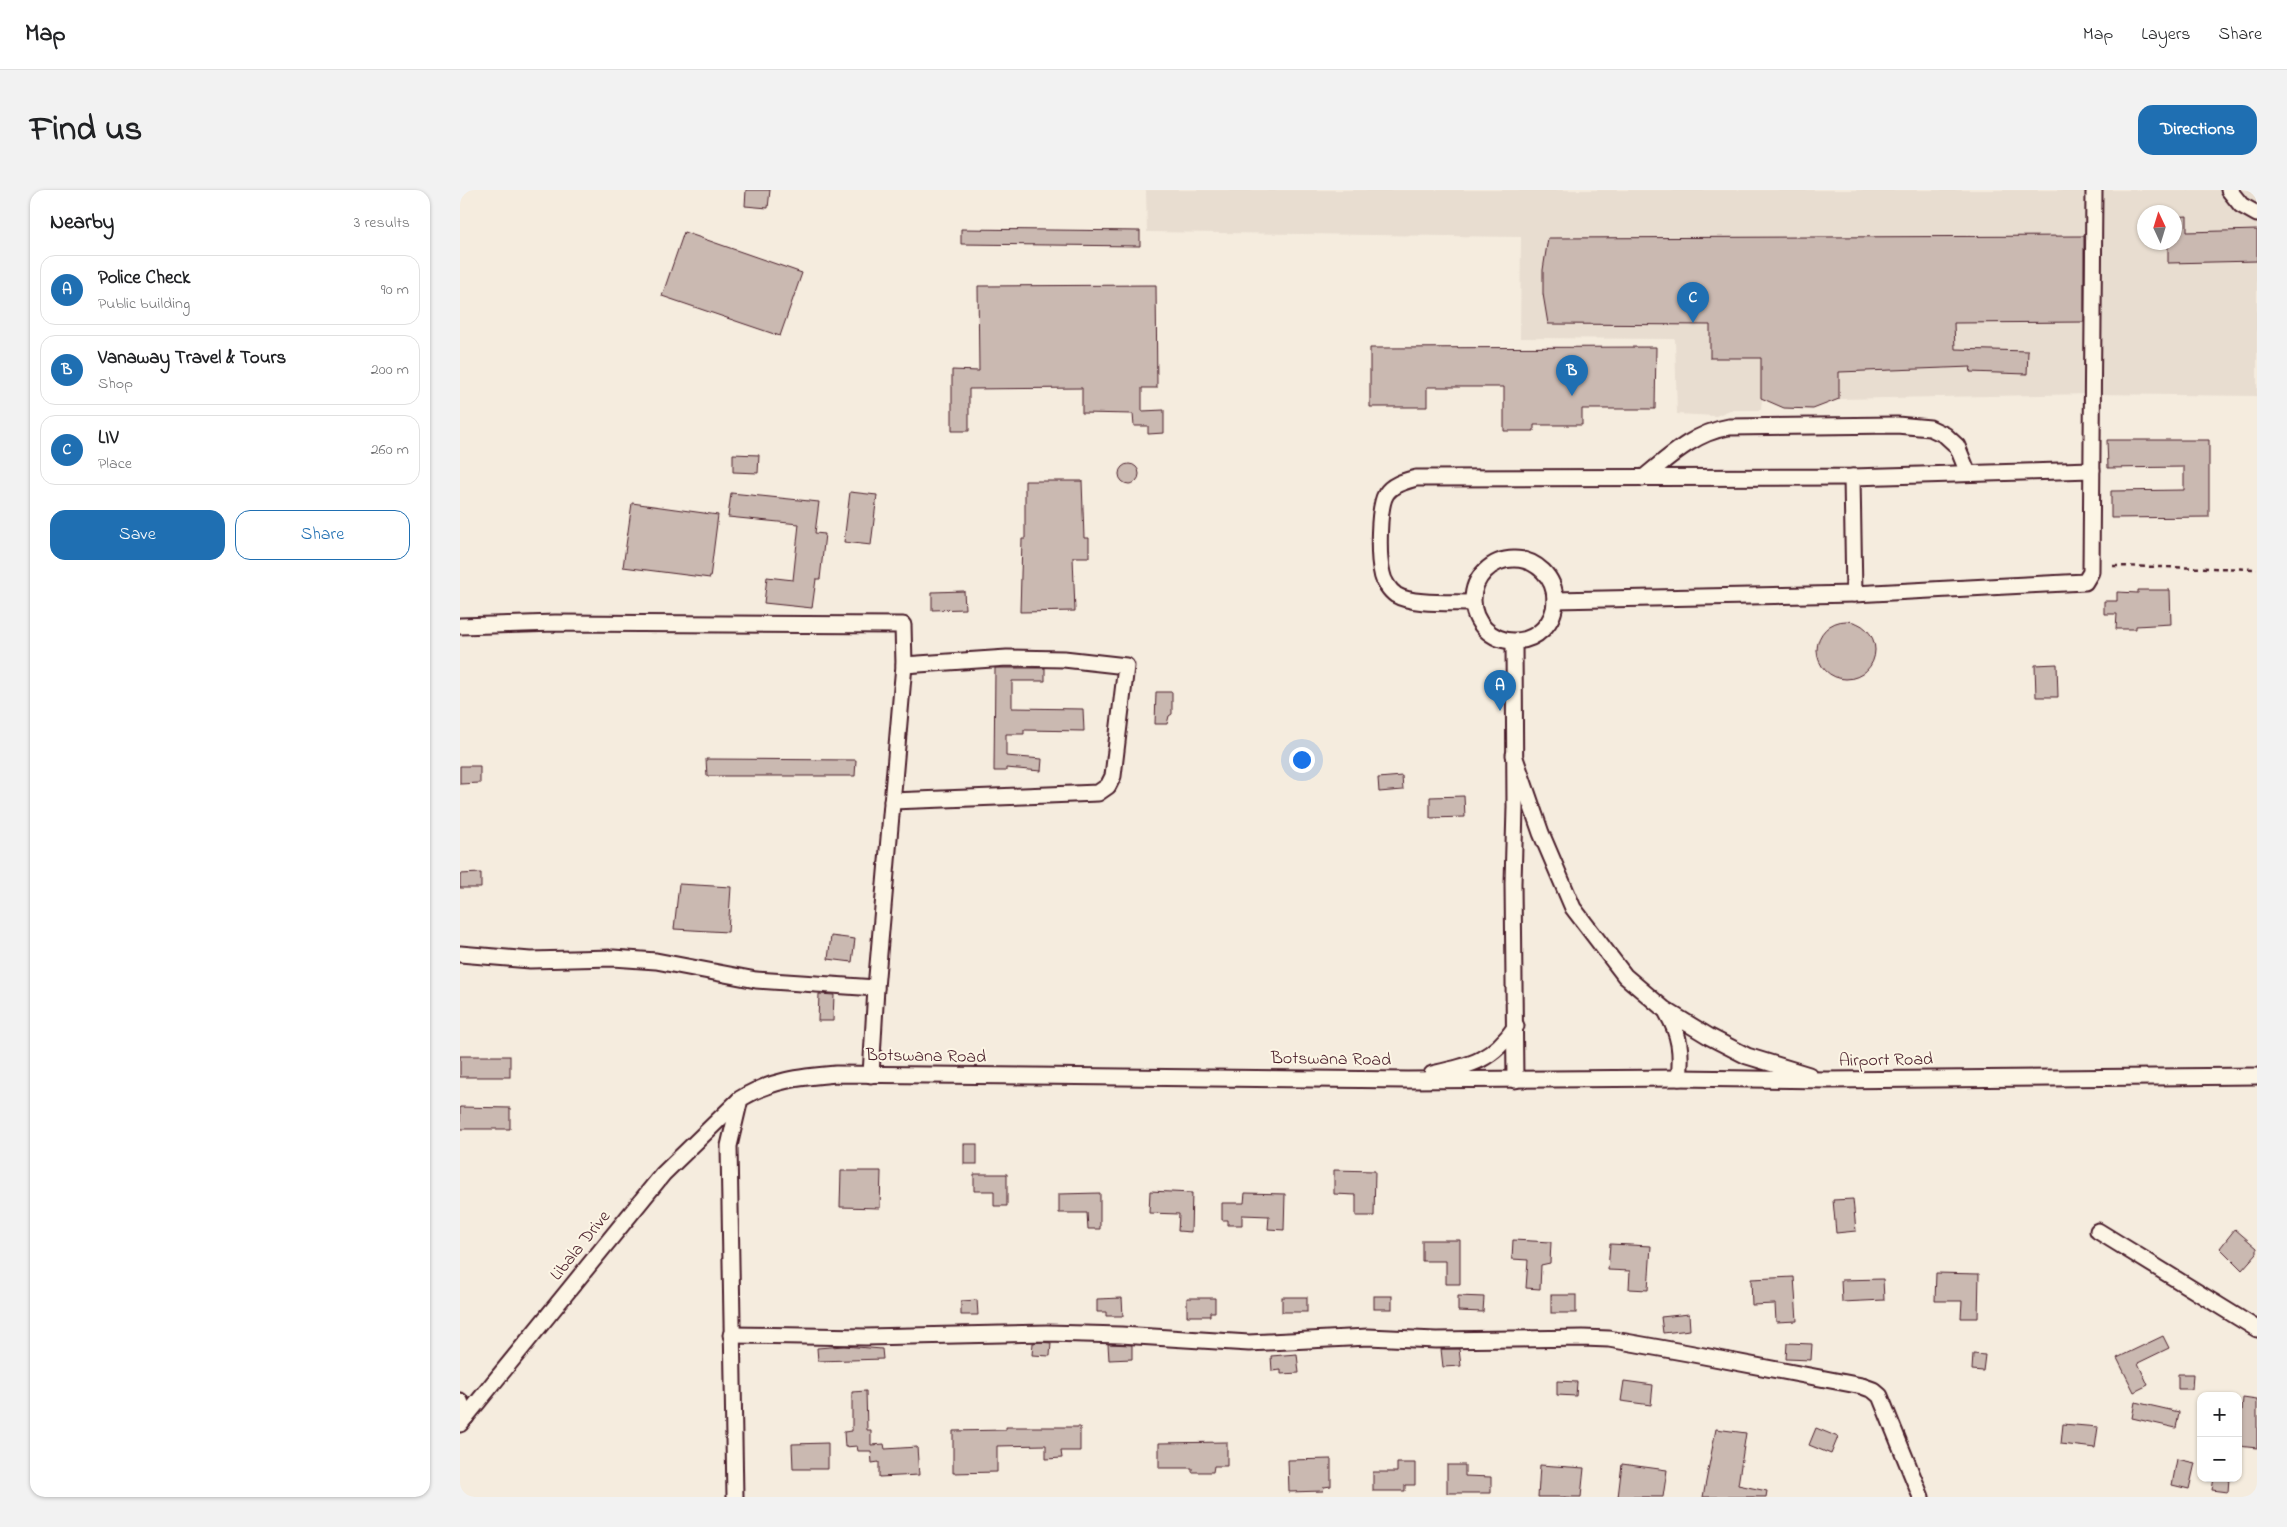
<!DOCTYPE html>
<meta charset="utf-8">
<style>
:root{--surface:#fff;--page:#f2f2f2;--text:#202124;--muted:#757577;--line:#e0e0e0;--accent:#1f6fb2}
body{margin:0;font-family:"Indie Flower",sans-serif;background:var(--page);color:var(--text)}
.controls{position:absolute;right:15px;bottom:15px;display:grid;overflow:hidden;border-radius:10px;box-shadow:0 1px 4px #0004}
.controls button{width:45px;height:45px;display:grid;place-items:center;padding:0;border:0;border-bottom:1px solid var(--line);background:var(--surface);color:var(--text);font:25px sans-serif}
.compass{position:absolute;left:1677px;top:15px;width:45px;height:45px;border-radius:50%;background:var(--surface);box-shadow:0 1px 4px #0004;rotate:356deg}
.you{position:absolute;left:841px;top:569px;width:18px;height:18px;margin:-12px;border:4px solid #fff;border-radius:50%;background:#1a73e8;box-shadow:0 0 0 8px #1a73e833}
.badge{display:grid;place-items:center;width:32px;height:32px;border-radius:50%;background:var(--accent);color:#fff;font-size:16px;font-weight:700}
.pin{position:absolute;translate:-50% -41px;filter:drop-shadow(0 1px 2px #0008)}
.pin::after{content:'';position:absolute;top:26px;width:18px;height:15px;background:inherit;clip-path:polygon(0 0,100% 0,50% 100%)}
.list{margin:0;padding:0;list-style:none}
h2{display:flex;justify-content:space-between;align-items:center;height:65px;margin:0;padding:0 20px;font-size:21px}
h2 small{font-size:16px;font-weight:400;color:var(--muted)}
.list li{display:grid;grid-template-columns:32px 1fr auto;gap:15px;align-items:center;box-sizing:border-box;height:70px;margin:0 10px 10px;padding:0 10px;border:1px solid var(--line);border-radius:15px}
.list b{display:block;font-size:19px;white-space:nowrap}
.list p{margin:0;font-size:16px;white-space:nowrap;color:var(--muted)}
.list em{font-size:16px;font-style:normal;color:var(--muted)}
.actions{display:flex;gap:10px;padding:15px 20px}
.actions a{flex:1;padding:11px 0;border:1px solid var(--accent);border-radius:15px;text-align:center;font-size:18px;color:var(--accent)}
.actions .main{background:var(--accent);color:#fff}
.map{position:relative;flex:none;width:1797px;height:1307px;overflow:hidden;border-radius:15px}
header{display:flex;align-items:center;gap:30px;box-sizing:border-box;height:70px;padding:0 25px;background:var(--surface);border-bottom:1px solid var(--line)}
header strong{font-size:24px}
nav{display:flex;gap:28px;margin-inline-start:auto;font-size:18px}
.intro{display:flex;align-items:center;justify-content:space-between;box-sizing:border-box;height:120px;padding:0 30px}
h1{margin:0;font-size:35px}
.button{padding:12px 22px;border-radius:15px;background:var(--accent);color:#fff;font-size:18px;font-weight:700}
main{display:flex;gap:30px;padding:0 30px}
aside{flex:1;background:var(--surface);border-radius:15px;box-shadow:0 1px 4px #0004}
.map>svg:first-child{display:block}
.built{fill:#e8ddd0;fill-rule:evenodd}
.building{fill:#cab9b1;stroke:#4a1f2b}
.lines{fill:none;stroke-linecap:round;stroke-linejoin:round}
.minor-casing{stroke:#4a1f2b;stroke-width:19}
.path{stroke:#4a1f2b;stroke-width:2.5;stroke-dasharray:5 4;stroke-linecap:butt}
.minor{stroke:#fcf5e5;stroke-width:15}
.labels{text-anchor:middle;dominant-baseline:central;stroke-width:4;stroke-linejoin:round;paint-order:stroke}
.street-label{font-size:18px;fill:#4a1f2b;stroke:#fcf5e5}
</style>
<header>
<strong>Map</strong>
<nav><a>Map</a><a>Layers</a><a>Share</a></nav>
</header>
<div class="intro"><h1>Find us</h1><a class="button">Directions</a></div>
<main>
<aside>
<h2>Nearby<small>3 results</small></h2>
<ul class="list">
<li><span class="badge">A</span><div><b>Police Check</b><p>Public building</p></div><em>90 m</em></li>
<li><span class="badge">B</span><div><b>Vanaway Travel &amp; Tours</b><p>Shop</p></div><em>200 m</em></li>
<li><span class="badge">C</span><div><b>LIV</b><p>Place</p></div><em>260 m</em></li>
</ul>
<div class="actions"><a class="main">Save</a><a>Share</a></div>
</aside>
<div class="map">
<svg width="1797" height="1307" viewBox="0 0 1797 1307">
<rect width="100%" height="100%" fill="#f5ecde"/>
<filter id="ink" filterUnits="userSpaceOnUse"><feTurbulence type="fractalNoise" baseFrequency=".02" numOctaves="2"/><feDisplacementMap in="SourceGraphic" scale="10" xChannelSelector="R" yChannelSelector="G"/><feConvolveMatrix kernelMatrix="1 2 1 2 8 2 1 2 1" color-interpolation-filters="sRGB"/></filter>
<g filter="url(#ink)">
<path class="built" d="M686,0H1797V206L1633,204L1379,209L1353,219H1338L1324,218L1302,208L1301,220H1270L1256,226L1217,224L1215,149L1060,148L1061,47L687,42ZM1684,22H1714V52H1684Z"/>
<g class="building">
<path d="M286,0H310L308,18L285,16Z"/>
<path d="M1727,26V42L1797,40V71L1708,73V52H1714V27Z"/>
<path d="M501,39L680,41V56L501,54Z"/>
<path d="M224,42L342,83L320,146L202,106Z"/>
<path d="M1624,46V132L1494,133L1495,159L1568,161L1567,184L1510,182L1511,177L1379,182V209L1353,219L1324,218L1301,208V168H1250V135L1088,134L1083,104V80L1088,48Z"/>
<path d="M696,95L697,198H682V221L704,220V243L688,244V236H674L673,224L622,223V198L509,199V241H492V180L519,181L518,96Z"/>
<path d="M1196,157L1195,219H1122V235H1074V241H1044V197H967V217H910V158Z"/>
<path d="M1647,250H1749V327L1651,328V301L1724,300V277L1648,278Z"/>
<path d="M273,264L299,265L298,283L273,282Z"/>
<circle cx="669" cy="284" r="10"/>
<path d="M565,291H622L624,348H629V367H613L615,421L560,422L562,349H565Z"/>
<path d="M390,302L417,305L411,355L384,352Z"/>
<path d="M271,303L359,312L355,343L365,344L360,389H356L352,418L304,413L307,387L333,390L339,334L268,327Z"/>
<path d="M172,313L258,325L250,388L163,377Z"/>
<path d="M1678,400H1710L1711,434L1676,436V439H1656L1657,424H1644V411H1657V402L1678,403Z"/>
<path d="M504,401L505,419L472,420V402Z"/>
<circle cx="1386" cy="460" r="29"/>
<path d="M1597,474L1598,507H1576L1575,475Z"/>
<path d="M535,478H585V491H552V518L623,519L624,541L564,540V544H546V566L582,569L581,581L546,578V581H534Z"/>
<path d="M696,502H712V524L709,526L707,534H695Z"/>
<path d="M246,569L396,570L395,586H247Z"/>
<path d="M0,576H20V593L0,594Z"/>
<path d="M942,586L943,600L919,602L918,588Z"/>
<path d="M1004,606L1005,627L970,628V607Z"/>
<path d="M21,683V698H0V684Z"/>
<path d="M219,694L271,697L268,742L214,739Z"/>
<path d="M371,746L395,749L392,772L368,769Z"/>
<path d="M359,804L374,805L373,831H358Z"/>
<rect x="0" y="866" width="50" height="21"/>
<path d="M0,917L50,918V939H0Z"/>
<rect x="504" y="954" width="13" height="20"/>
<path d="M874,980L915,981L914,1026H896V1005L874,1004Z"/>
<path d="M381,981H421L420,1018L380,1017Z"/>
<path d="M514,984H547V1016H534V1001H514Z"/>
<path d="M690,1001L732,1003L731,1042L718,1041L719,1024L689,1023Z"/>
<path d="M640,1003V1039H628L627,1023H599V1004Z"/>
<path d="M785,1003L825,1004L824,1040L808,1039L809,1026L782,1025V1035H768V1030H762V1013H784Z"/>
<path d="M1393,1009L1396,1041L1376,1043L1373,1010Z"/>
<path d="M1775,1039L1797,1058V1063L1782,1080L1760,1058Z"/>
<path d="M962,1050H1000V1094H986V1071H962Z"/>
<path d="M1053,1050L1091,1052L1090,1073L1081,1075L1080,1099L1066,1098L1068,1070L1052,1069Z"/>
<path d="M1150,1054L1191,1056L1188,1100L1169,1099L1170,1081L1148,1080Z"/>
<path d="M1476,1083L1519,1084L1518,1128H1501L1502,1111H1475Z"/>
<path d="M1334,1087L1337,1131L1316,1132L1315,1114L1292,1115L1291,1089Z"/>
<path d="M1423,1089L1424,1110L1382,1112L1381,1090Z"/>
<rect x="1091" y="1105" width="25" height="18"/>
<rect x="914" y="1106" width="18" height="13"/>
<path d="M998,1106L1024,1107L1023,1122L998,1121Z"/>
<rect x="822" y="1107" width="25" height="15"/>
<path d="M662,1108L663,1126H646V1122H637V1109Z"/>
<path d="M727,1108H755V1122H750V1126H727Z"/>
<path d="M517,1110L518,1125H501V1111Z"/>
<path d="M1229,1124L1230,1140L1203,1143L1201,1127Z"/>
<path d="M1703,1146L1709,1158L1678,1173L1688,1195L1674,1202L1657,1168Z"/>
<path d="M581,1152L591,1153L590,1166L572,1165L573,1153Z"/>
<path d="M1327,1153L1352,1154L1351,1170L1326,1169Z"/>
<path d="M648,1154L672,1155V1169L649,1170Z"/>
<path d="M384,1156L422,1159L423,1169L358,1171L357,1158Z"/>
<path d="M981,1159H999L1001,1176L983,1177Z"/>
<path d="M837,1164L839,1183L821,1184V1180L812,1181L811,1166Z"/>
<path d="M1513,1164L1525,1165L1523,1181L1512,1180Z"/>
<path d="M1718,1184H1733L1732,1199H1718Z"/>
<path d="M1097,1191L1117,1192L1116,1206L1097,1205Z"/>
<path d="M1164,1191L1193,1195L1191,1215L1161,1211Z"/>
<path d="M406,1201L407,1240H411V1255L424,1254L425,1259L457,1257L459,1285L419,1287V1272L412,1273L411,1261H398L397,1256L385,1257L384,1242L392,1241V1202Z"/>
<path d="M1783,1208L1797,1210V1258L1778,1256V1219L1782,1220Z"/>
<path d="M1675,1212L1719,1222L1716,1238L1672,1228Z"/>
<path d="M1603,1234L1638,1237L1635,1258L1601,1254Z"/>
<path d="M546,1237H620V1261H601L602,1268L586,1269V1255L537,1256V1282L493,1283V1241L546,1240Z"/>
<path d="M1356,1238L1378,1247L1371,1264L1349,1255Z"/>
<path d="M1256,1239L1286,1243L1278,1295L1307,1301L1306,1307H1243Z"/>
<path d="M767,1252V1276H754L753,1282H732V1278H699V1253Z"/>
<path d="M368,1253V1279H333L332,1254Z"/>
<path d="M871,1269V1296L864,1297L863,1301L829,1302L828,1270Z"/>
<path d="M1717,1269L1735,1273L1729,1299L1712,1295Z"/>
<path d="M937,1273H955V1295H945V1301H913V1282H937Z"/>
<path d="M1162,1274L1207,1280L1203,1307H1158Z"/>
<path d="M987,1275H1005V1286L1031,1287V1303H987Z"/>
<path d="M1080,1275L1124,1278L1121,1307H1078Z"/>
<path d="M1754,1288H1769L1768,1302L1752,1300Z"/>
</g>
<g class="lines">
<defs>
<g id="minor">
<path d="M1769,0L1781,15L1797,24"/>
<path d="M1392,287L1394,404"/>
<path d="M1183,288C1210,266 1234,243 1269,237L1437,235L1470,238L1485,245L1497,256L1508,283"/>
<circle cx="1054" cy="410" r="41"/>
<path d="M1095,410L1394,404L1625,392L1631,382L1634,0"/>
<path d="M1012,413C993,412 952,415 936,405C930,401 923,391 922,383C918,367 918,317 926,304C932,294 946,291 956,288L1392,287L1632,280"/>
<path d="M0,436L95,433L443,435L444,475L547,468L604,469L666,476L653,586L648,596L638,603L432,611"/>
<path d="M1054,452L1055,617L1053,693L1055,890"/>
<path d="M1054,565L1081,643L1113,718L1165,786L1204,819L1250,847L1287,866L1349,885"/>
<path d="M0,764L70,770L153,768L196,771L296,790L416,798"/>
<path d="M1207,823C1220,845 1222,863 1219,888"/>
<path d="M972,884C1012,875 1032,871 1056,836"/>
<path d="M411,885L416,798L444,475"/>
<path d="M1638,1041L1797,1139"/>
<path d="M271,1145L406,1147L587,1143L661,1145L789,1153L908,1147L976,1150L1123,1148L1149,1149L1228,1163L1402,1196L1413,1200L1420,1206L1461,1307"/>
<path d="M0,1211L6,1227"/>
<path d="M0,1234L203,984L279,910"/>
<path d="M275,1307L269,956L280,909C311,890 340,887 376,884L948,890L1219,888L1367,890L1797,886"/>
</g>
</defs>
<use href="#minor" class="minor-casing"/>
<path class="path" d="M1653,376L1797,379"/>
<use href="#minor" class="minor"/>
</g>
</g>
<g class="labels">
<g class="street-label">
<text transform="translate(466 867) rotate(1)">Botswana Road</text>
<text transform="translate(871 870) rotate(1)">Botswana Road</text>
<text transform="translate(1426 871) rotate(-1)">Airport Road</text>
<text transform="translate(121 1056) rotate(-51)">Libala Drive</text>
</g>
</g>
</svg>
<div class="controls">
<button>+</button>
<button>−</button>
</div>
<svg class="compass" viewBox="-18 -18 36 36"><path d="M0-13l5 13h-10z" fill="#e53935"/><path d="M0 13l5-13h-10z" fill="#757577"/></svg>
<div class="you"></div>
<div class="pin badge" style="left:1040px;top:521px">A</div>
<div class="pin badge" style="left:1112px;top:206px">B</div>
<div class="pin badge" style="left:1233px;top:133px">C</div>
</div>
</main>
